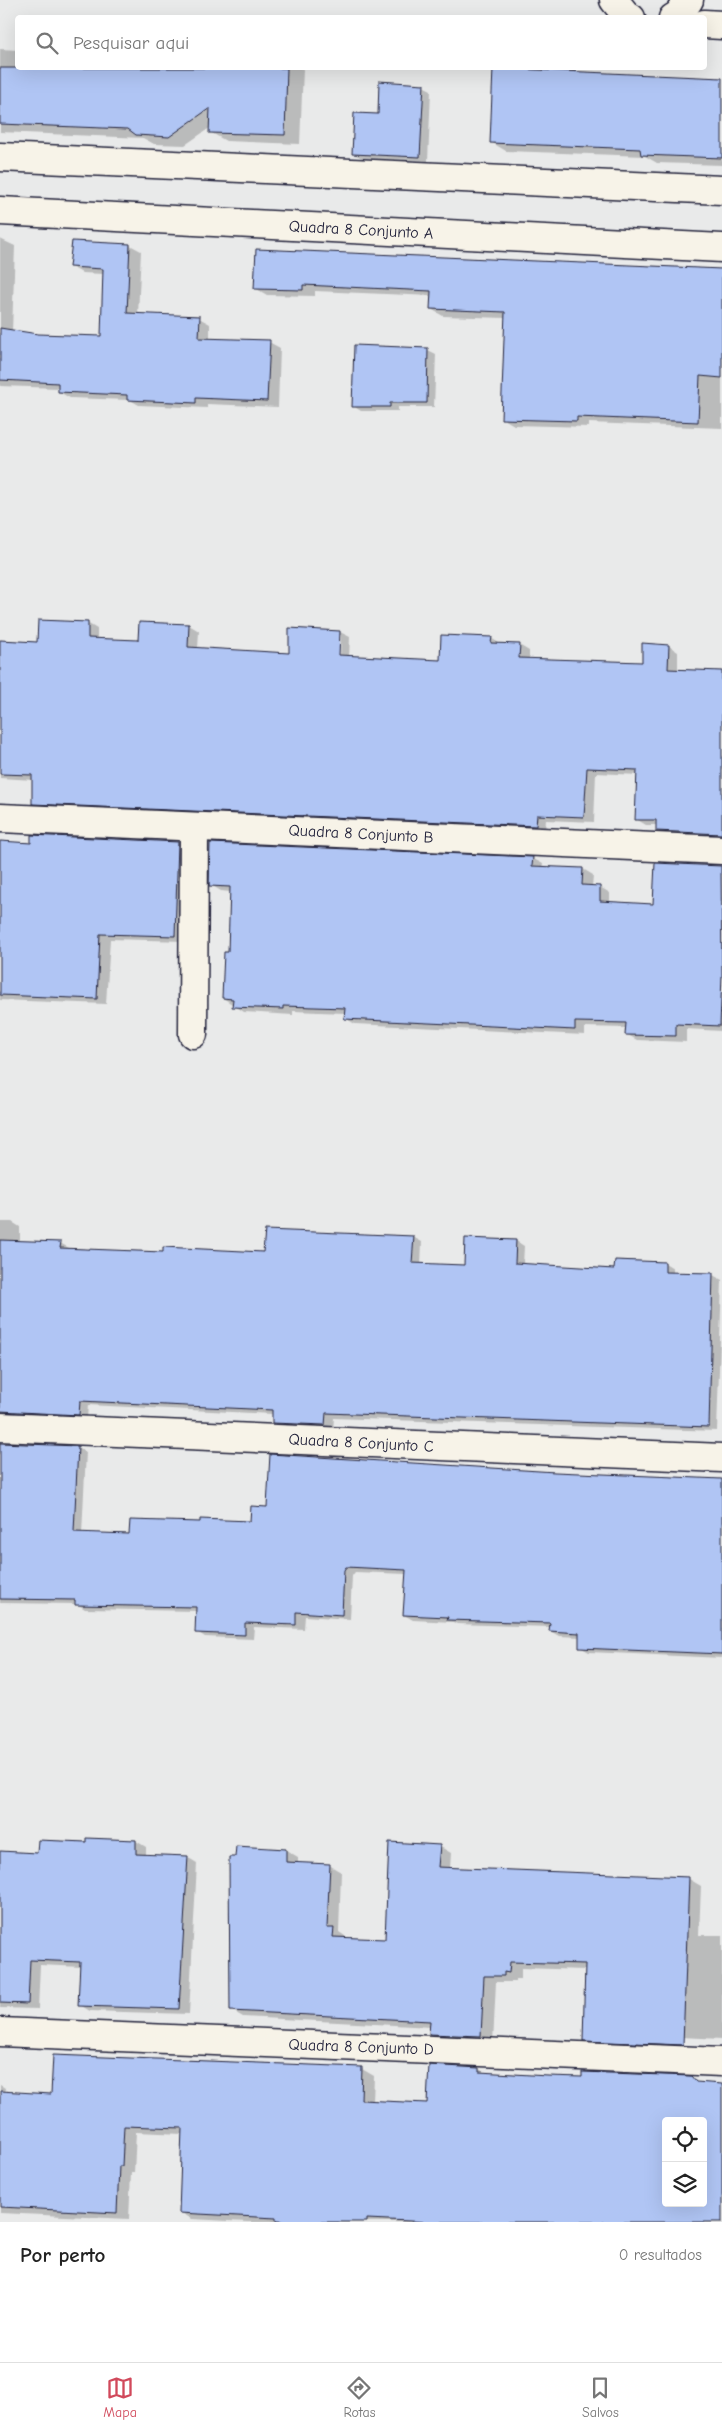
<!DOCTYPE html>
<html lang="pt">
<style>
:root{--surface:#fff;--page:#f2f2f2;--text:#222;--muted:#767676;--line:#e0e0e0;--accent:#d1495b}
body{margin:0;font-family:"Comic Neue",sans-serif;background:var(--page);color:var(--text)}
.controls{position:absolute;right:15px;bottom:15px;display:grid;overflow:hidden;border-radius:5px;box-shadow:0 5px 20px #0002}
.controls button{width:45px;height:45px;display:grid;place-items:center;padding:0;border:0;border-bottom:1px solid var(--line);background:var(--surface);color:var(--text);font:25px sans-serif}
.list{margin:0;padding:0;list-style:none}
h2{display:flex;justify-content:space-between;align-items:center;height:65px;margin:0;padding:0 20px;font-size:21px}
h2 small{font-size:16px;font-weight:400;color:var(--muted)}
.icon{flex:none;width:28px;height:28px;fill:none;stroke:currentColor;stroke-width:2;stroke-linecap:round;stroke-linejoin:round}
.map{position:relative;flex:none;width:722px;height:2222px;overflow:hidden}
.search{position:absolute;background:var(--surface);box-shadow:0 5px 20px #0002;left:15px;right:15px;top:15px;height:55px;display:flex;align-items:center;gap:12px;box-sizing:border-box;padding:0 18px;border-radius:5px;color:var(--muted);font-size:19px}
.sheet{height:140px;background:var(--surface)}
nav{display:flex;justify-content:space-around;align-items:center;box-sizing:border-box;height:70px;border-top:1px solid var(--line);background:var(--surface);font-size:14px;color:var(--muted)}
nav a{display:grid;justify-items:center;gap:2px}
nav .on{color:var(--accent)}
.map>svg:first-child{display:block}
.shadow{fill:#0003;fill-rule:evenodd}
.building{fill:#b0c5f4;stroke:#22223b;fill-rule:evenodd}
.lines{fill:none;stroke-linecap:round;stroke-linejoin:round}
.minor-casing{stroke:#22223b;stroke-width:31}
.minor{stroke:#f7f3e8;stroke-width:28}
.labels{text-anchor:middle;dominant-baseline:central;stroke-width:5;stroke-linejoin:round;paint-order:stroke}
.street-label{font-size:16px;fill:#22223b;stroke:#f7f3e8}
</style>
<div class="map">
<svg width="722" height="2222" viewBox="0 0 722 2222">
<rect width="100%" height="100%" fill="#e9eaea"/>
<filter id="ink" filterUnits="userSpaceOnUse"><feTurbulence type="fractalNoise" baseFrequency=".02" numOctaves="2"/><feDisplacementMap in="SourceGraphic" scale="10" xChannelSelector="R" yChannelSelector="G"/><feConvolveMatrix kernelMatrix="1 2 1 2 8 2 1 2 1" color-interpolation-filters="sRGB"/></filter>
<g filter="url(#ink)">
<g class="shadow">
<path d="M0,49L18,50V68H300L303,69L300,144L226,141L210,132L211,127L185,145L154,144L143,138L0,132Z"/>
<path d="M722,79V165L657,163L645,156L506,151L491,142Z"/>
<path d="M423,86L431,90L428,161L362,158L354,154L379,115Z"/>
<path d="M0,239L15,246L12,332L38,336L102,338L104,274L82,273L71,267L130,245L141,251L138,315L199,318L210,324V340L269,342L280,348L278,407L207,404V408L139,405L130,400L70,398L59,392V388L0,386Z"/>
<path d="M257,250L722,270V428L589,423V427L514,425L502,418L506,318L443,316L431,309L432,296L315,291V296L267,295L255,288Z"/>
<path d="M355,346L428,350L436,354L434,407H398V411H361L353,406Z"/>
<path d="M87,623L97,629V640L139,641L189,625L199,631L198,649L290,655V630L340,632L350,637L349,657L441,661L491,638L502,645H519L529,651V660L643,663L669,646L678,652V671L722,673V839L667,836L657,831V825H646L636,819L639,775L596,773L594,822L546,820L545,831L43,809L33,803L34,780L0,778V642L38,643ZM339,635H341L340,661H337Z"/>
<path d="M0,842L178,843L188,848L185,941L110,939L106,1004L0,1000Z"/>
<path d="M532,858L543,864L542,867L583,869L593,875L592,887H600L610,893V903L655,906L656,864L722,867V1031L686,1029V1042L637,1040L626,1034L627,1028L585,1027V1035L355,1024L345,1018V1013L293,1011V1015L244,1012L223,998L229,953L231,892L221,891L211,885Z"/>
<path d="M0,1222H12L20,1227V1242L60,1243L69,1248L164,1253H264L413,1237L422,1242L421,1265L465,1266L516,1241L524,1246L523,1265L615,1271L665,1263L673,1268V1273L713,1275L722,1280L717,1431L334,1418L333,1430L282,1427L273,1422V1414L88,1405L87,1419H0Z"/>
<path d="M0,1444L77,1447L86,1452L82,1534L130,1536L251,1522L268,1508L555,1473L722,1480V1658L589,1652L580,1647L581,1637L559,1636L550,1631L551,1627L457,1624L453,1622L413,1620L404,1615L407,1574L355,1572L352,1576L350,1619L305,1616L304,1629L254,1627L253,1639L205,1637L197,1632L198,1611L85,1609L77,1604L0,1603Z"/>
<path d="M136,1841L146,1847V1856L187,1857L197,1863L189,2014L90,2011L80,2005L81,1967L40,1965L38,2009L0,2008V1853L39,1854L87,1844Z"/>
<path d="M439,1846L451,1853L450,1869L689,1879L701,1886L699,1935H722V2039L597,2033L586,1970L521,1968V1979H516V1982H496L493,2043L443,2040L431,2033V2027L243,2017L231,2010L286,1850L298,1857V1863L329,1865L341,1872L339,1932L345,1936V1938L386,1940Z"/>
<path d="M54,2057L362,2069L374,2076L373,2102L429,2104L479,2069L487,2074L722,2085V2222H247L192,2219L180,2212L183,2134L136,2132L134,2173H131L129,2219L0,2213V2085L5,2088L4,2093L52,2095ZM666,2121H703V2203H666Z"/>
</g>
<g class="building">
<path d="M0,68H287L285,135L209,133L210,108L169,137L136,135L128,129L0,124Z"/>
<path d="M493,68L722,78V158L641,155L640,149L490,143Z"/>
<path d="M379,81L424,84L420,157L352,154L354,113L378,114Z"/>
<path d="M72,241L130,244L127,313L200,316L199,338L270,340L267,401L196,398V403L127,400V395L58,392V383L0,380V328L38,334L101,336L103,269L69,267Z"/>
<path d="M256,249L722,269V378L700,376L698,422L577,417V421L501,419L505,312L430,309L431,291L303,285V290L254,289Z"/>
<path d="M354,345L428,348L427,403H390V407H352Z"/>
<path d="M38,620L88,622V638L138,640L139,622L189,624L188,647L289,653V628L340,631L339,655L440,660L441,635L492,637L491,643L520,644L519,658L642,662V643L669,645L668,669L722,671V834L656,831V820H635L637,770L587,768L584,817L537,815L536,826L32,804V775L0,774V640L37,642Z"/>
<path d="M31,835L178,842L175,936L100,934L97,999L0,995V841L31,843Z"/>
<path d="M210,843L533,857L532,866L583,868L582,885L600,886V901L653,904L655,863L721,866L722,975L720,1026L676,1024V1036L625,1035L626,1023L575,1022V1030L344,1019L345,1008L283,1006V1009L232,1007L233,999L222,998L224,952H228L230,887L209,886Z"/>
<path d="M265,1230L414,1236L412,1263L464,1265L465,1238L516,1240L515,1263L614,1269L615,1260L665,1262V1272L713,1273L709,1427L326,1413L325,1425L272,1423V1410L80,1401L79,1415L0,1411V1240L61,1242L60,1248L163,1252V1247L263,1252Z"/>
<path d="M0,1443L78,1446L74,1532L129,1534L130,1520L200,1522V1519L250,1521L251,1506L267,1507L270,1454L555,1472L722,1479V1654L579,1648V1633L549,1631L550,1623L447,1620L448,1617L403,1615L406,1570L346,1567L344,1570L342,1615L296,1612V1625L245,1623V1635L195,1633L196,1607L75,1605V1600L0,1599Z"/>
<path d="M86,1838L136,1840V1854L188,1856L179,2009L78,2006L80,1962L30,1960L28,2004L0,2003V1851L37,1853L38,1840L86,1842Z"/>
<path d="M389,1842L440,1845L438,1867L689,1877L683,2045L583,2041L585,1964L510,1962L509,1973L504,1972V1976H484L481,2036L429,2034L430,2021L230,2011L229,1857H235L236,1846L286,1849V1862L330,1864L327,1928H334L333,1937L385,1939Z"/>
<path d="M53,2055L362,2067L361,2100L427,2103L429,2065L479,2068V2072L548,2076L582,2077V2072L691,2076L696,2082L722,2084V2222H431L367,2219V2222H292L276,2221V2218L179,2213L182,2128L124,2126L122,2166H119L117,2213L0,2207V2091L51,2094ZM666,2121H703V2203H666Z"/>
</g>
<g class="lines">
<defs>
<g id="minor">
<path d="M614,0L626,15L631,18"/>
<path d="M673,18L678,15L689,0"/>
<path d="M704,24L722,25"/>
<path d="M0,157L722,190"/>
<path d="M0,211L722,248"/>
<path d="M0,818L722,850"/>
<path d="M193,1034L194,827"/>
<path d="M0,1427L722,1458"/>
<path d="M0,2032L722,2062"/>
</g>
</defs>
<use href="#minor" class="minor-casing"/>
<use href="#minor" class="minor"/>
</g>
</g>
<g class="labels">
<g class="street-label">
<text transform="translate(361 230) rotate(3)">Quadra 8 Conjunto A</text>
<text transform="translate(361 834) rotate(3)">Quadra 8 Conjunto B</text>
<text transform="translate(361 1443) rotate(3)">Quadra 8 Conjunto C</text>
<text transform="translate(361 2047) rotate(2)">Quadra 8 Conjunto D</text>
</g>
</g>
</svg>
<div class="controls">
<button><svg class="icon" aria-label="locate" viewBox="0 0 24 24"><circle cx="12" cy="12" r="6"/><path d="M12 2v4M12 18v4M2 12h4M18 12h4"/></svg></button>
<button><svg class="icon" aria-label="layers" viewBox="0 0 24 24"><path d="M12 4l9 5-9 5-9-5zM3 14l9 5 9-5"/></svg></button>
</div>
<div class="search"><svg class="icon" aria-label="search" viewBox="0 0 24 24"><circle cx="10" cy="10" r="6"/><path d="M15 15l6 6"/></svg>Pesquisar aqui</div>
</div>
<section class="sheet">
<h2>Por perto<small>0 resultados</small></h2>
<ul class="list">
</ul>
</section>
<nav>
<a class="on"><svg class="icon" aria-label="map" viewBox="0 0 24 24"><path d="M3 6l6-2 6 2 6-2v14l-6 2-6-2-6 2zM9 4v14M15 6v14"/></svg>Mapa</a>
<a><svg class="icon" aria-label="directions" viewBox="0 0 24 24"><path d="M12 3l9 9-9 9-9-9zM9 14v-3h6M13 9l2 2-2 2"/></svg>Rotas</a>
<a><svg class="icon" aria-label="saved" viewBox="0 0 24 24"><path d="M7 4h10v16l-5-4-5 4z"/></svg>Salvos</a>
</nav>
